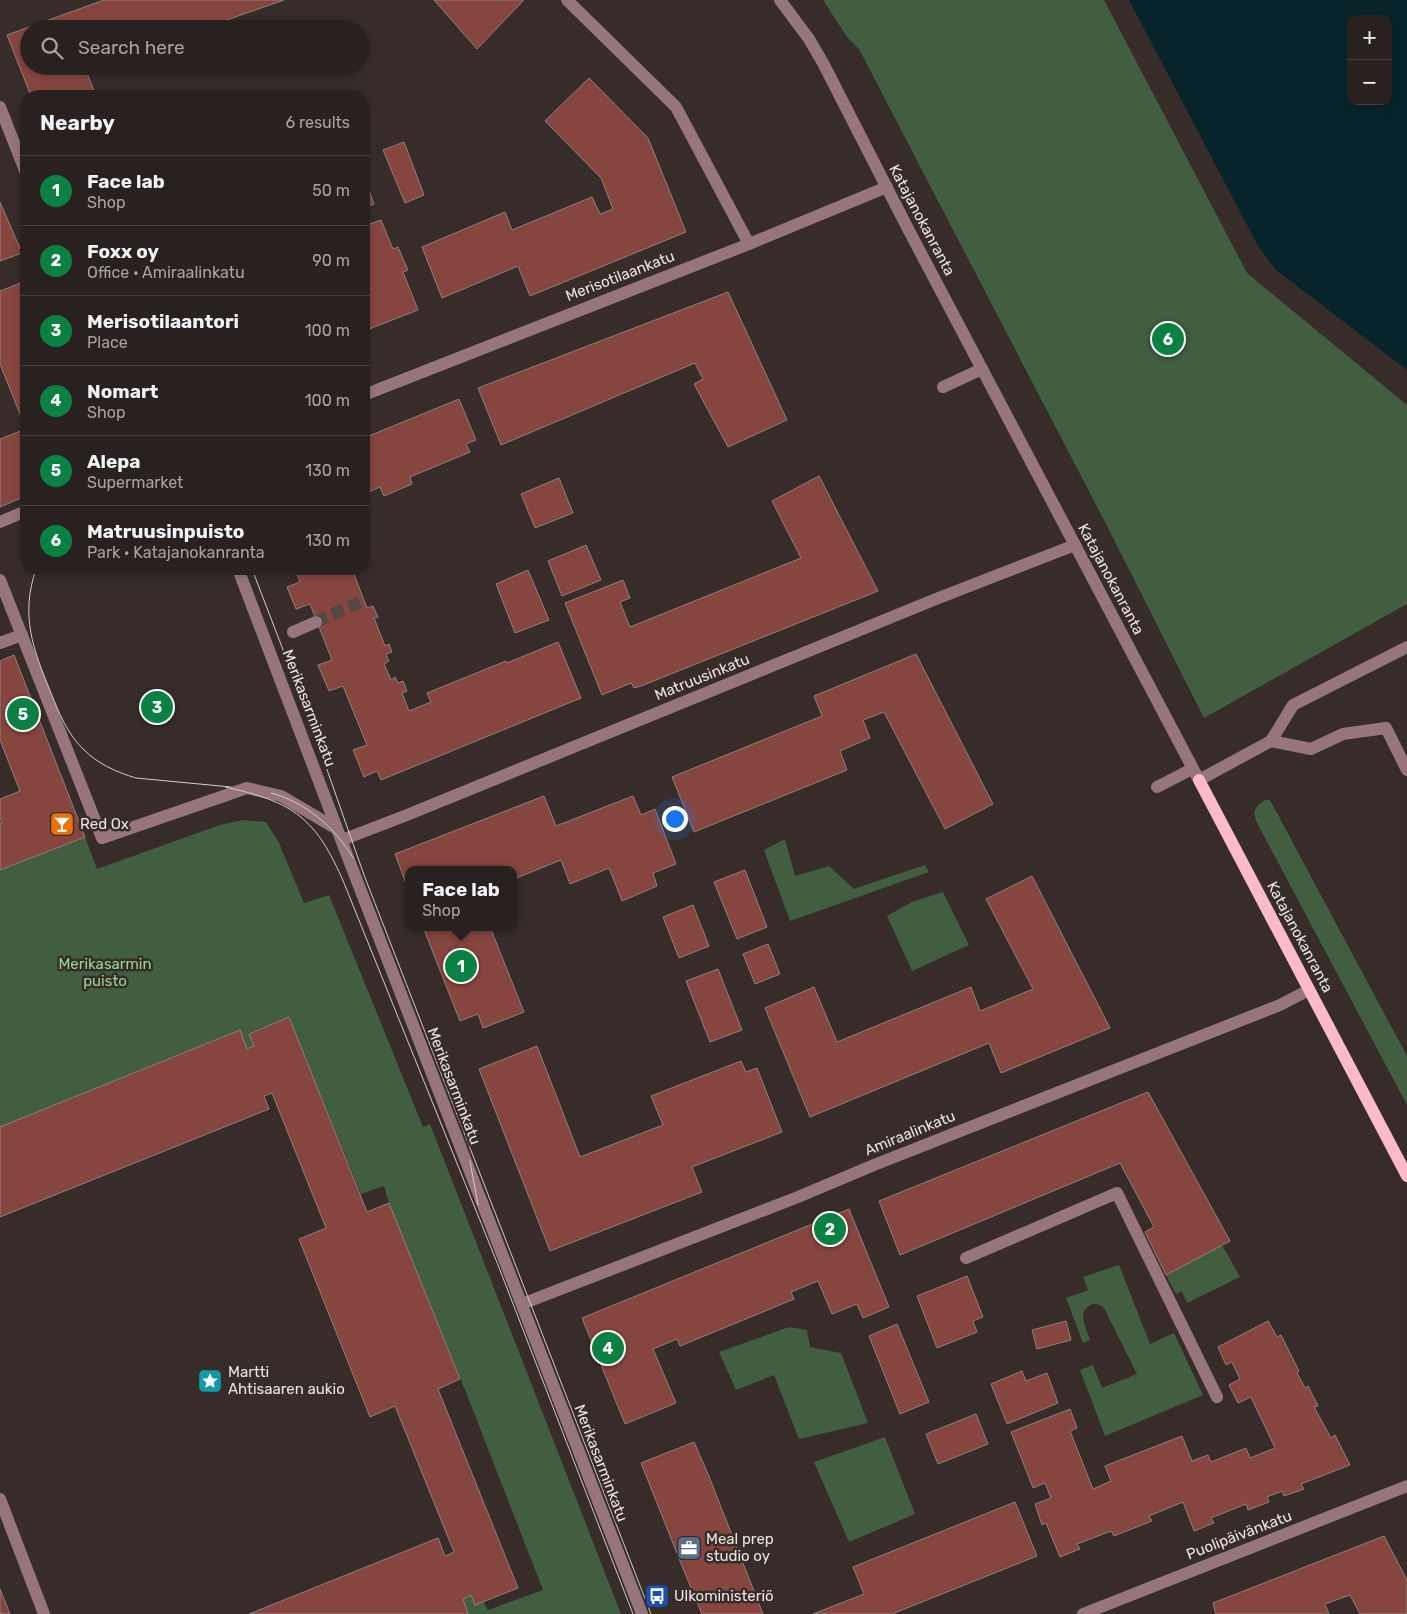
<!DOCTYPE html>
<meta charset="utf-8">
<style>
:root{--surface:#29211f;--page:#352e2c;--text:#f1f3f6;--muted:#a5a3a4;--line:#453e3d;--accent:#0b8043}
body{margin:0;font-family:Rubik,sans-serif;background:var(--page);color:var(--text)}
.controls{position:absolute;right:15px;top:15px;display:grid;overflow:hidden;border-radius:10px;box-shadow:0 2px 8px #0003}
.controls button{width:45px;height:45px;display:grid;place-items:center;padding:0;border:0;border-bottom:1px solid var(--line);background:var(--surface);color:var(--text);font:25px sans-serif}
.you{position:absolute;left:674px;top:818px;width:18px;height:18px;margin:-12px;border:4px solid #fff;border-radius:50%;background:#1a73e8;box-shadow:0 0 0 8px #1a73e833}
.badge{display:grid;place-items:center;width:32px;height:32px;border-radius:50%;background:var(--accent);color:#fff;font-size:16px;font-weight:700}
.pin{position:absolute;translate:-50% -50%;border:2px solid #fff;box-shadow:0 1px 5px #0006}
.popup{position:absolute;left:405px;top:866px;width:112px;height:65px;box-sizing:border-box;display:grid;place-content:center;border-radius:10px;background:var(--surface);filter:drop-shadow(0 1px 4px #0005);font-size:16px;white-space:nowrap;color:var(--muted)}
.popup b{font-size:19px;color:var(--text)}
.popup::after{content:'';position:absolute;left:50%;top:100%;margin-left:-10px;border:10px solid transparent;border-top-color:var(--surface)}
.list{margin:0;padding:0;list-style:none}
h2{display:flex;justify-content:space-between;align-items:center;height:65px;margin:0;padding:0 20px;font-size:21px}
h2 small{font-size:16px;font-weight:400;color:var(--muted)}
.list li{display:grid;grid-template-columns:32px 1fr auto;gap:15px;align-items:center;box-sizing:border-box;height:70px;padding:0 20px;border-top:1px solid var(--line)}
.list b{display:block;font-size:19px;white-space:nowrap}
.list p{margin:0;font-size:16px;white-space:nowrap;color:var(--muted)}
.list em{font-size:16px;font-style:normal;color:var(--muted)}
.icon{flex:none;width:28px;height:28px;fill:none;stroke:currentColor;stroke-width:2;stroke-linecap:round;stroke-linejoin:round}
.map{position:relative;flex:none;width:1407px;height:1614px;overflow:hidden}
.search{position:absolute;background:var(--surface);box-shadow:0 2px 8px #0003;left:20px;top:20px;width:350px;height:55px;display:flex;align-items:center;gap:12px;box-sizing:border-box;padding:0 18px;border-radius:28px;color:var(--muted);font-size:19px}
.panel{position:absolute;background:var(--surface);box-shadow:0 2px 8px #0003;left:20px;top:90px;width:350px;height:485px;border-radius:20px}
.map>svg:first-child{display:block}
.green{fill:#415e40}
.water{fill:#07242b;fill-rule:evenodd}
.building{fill:#874540;stroke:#8e807e}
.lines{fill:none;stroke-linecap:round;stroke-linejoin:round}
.minor-tunnel{stroke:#524745;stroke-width:12;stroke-dasharray:12 6;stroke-linecap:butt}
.minor{stroke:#96767c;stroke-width:12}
.major{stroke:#fdbbc8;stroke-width:12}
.tram{stroke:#d3cbc9;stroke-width:1}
.labels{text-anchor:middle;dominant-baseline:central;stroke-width:5;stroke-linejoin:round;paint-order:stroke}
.street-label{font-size:15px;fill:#eae3e1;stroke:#372c29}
.poi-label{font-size:15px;fill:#eae3e1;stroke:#372c29;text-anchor:start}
.park-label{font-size:15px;fill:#91d78f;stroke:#372c29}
</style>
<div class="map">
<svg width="1407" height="1614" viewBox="0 0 1407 1614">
<rect width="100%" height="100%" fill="#372c29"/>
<g class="green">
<path d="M823,0H1104L1247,273L1407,405V604L1204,718L1106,524L859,49L847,37Z"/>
<path d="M1265,800H1270L1407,1056V1105L1256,821L1254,812L1258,805Z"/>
<path d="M243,820L266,822L279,843L304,903L329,895L423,1127L430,1124L621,1614H468L463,1599L471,1595L475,1605L483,1601L488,1610L543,1590L469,1400L389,1203L384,1186L361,1194L289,1017L249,1033L254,1046L247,1049L239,1030L0,1127V870L85,837L97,869L220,825Z"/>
<path d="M785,839L795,876L829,866L854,889L925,865L929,872L790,921L764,850Z"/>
<path d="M943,892L969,945L912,971L887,916L912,902Z"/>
<path d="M1222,1245L1240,1277L1187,1303L1182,1291L1176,1294L1166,1275Z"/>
<path d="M1119,1265L1150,1344L1174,1333L1203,1395L1105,1436L1080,1370L1093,1365L1102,1388L1137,1374L1104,1308C1099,1304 1094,1302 1089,1306C1077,1313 1087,1330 1090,1340L1083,1343L1066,1298L1088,1290L1083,1277Z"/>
<path d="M789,1327L807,1330L810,1347L841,1353L868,1423L799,1439L774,1375L736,1390L719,1352Z"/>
<path d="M885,1437L915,1514L849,1542L814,1462Z"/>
</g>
<path class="water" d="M1129,0H1407V370L1276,270L1258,246ZM1351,19H1388V101H1351Z"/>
<g class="building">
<path d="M104,0H284L201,29H29V66H90L85,68L96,96H31L7,35Z"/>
<path d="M434,0H523V1L477,49Z"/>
<path d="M589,78L648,138L686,232L530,296L518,266L442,298L422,247L505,212L512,230L592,197L600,214L613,209L601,178L545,121Z"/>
<path d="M404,142L424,195L405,203L383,150Z"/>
<path d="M364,177L374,204L364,208Z"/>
<path d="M0,202L22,253L0,261Z"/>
<path d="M381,220L393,249L398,247L408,270L403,272L418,310L364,331V226Z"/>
<path d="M26,281V496L0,507V439L26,429L0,364V291Z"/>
<path d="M728,292L787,420L728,447L694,384L703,379L695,363L501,445L478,388Z"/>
<path d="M459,399L476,440L466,444L470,452L410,477L412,484L384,496L380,487L364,494V438Z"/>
<path d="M819,476L878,591L641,686L634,688L631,683L602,695L565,603L623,580L630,598L620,602L630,627L801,558L772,501Z"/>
<path d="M559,478L573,513L535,528L521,494Z"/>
<path d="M586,545L601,580L562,596L548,561Z"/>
<path d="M295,569H352L367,608L373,606L378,617L374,618L385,646L389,644L392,652L386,654L389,661L384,664L391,680L395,677L398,683L403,681L407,691L402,693L409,711L431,702L427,693L506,661L507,663L558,642L581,698L381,780L377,771L364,777L353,750L367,745L343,686L329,691L318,665L332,660L310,604L296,609L287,587L300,582Z"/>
<path d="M528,570L549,620L515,633L496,584Z"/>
<path d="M916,654L993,804L945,829L884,712L863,720L870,738L840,751L847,770L694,832L672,777L822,716L814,696Z"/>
<path d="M14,655L85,837L0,870V823H2L0,817V799L20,791L0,740V661Z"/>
<path d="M544,796L556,826L633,796L641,815L655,809L676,864L653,873L657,886L622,901L609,868L570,884L561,860L514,879V870H408V889L395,854Z"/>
<path d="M745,870L767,927L737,939L714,882Z"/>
<path d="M1032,876L1110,1028L1001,1073L989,1043L810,1117L765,1008L814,987L837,1042L971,987L980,1011L1033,989L986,899Z"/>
<path d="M693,905L709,946L679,958L663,917Z"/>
<path d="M423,927H490L524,1012L483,1028L478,1014L460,1021Z"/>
<path d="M768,944L780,974L755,984L743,954Z"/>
<path d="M718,969L742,1030L710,1042L686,981Z"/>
<path d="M289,1017L367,1212L389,1203L460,1379L438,1389L518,1588L475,1605L471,1595L463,1599L468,1614H249L438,1538L445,1556L454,1552L395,1406L370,1417L299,1239L326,1228L272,1093L264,1096L269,1109L0,1217V1127L240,1030L247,1049L254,1046L249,1034Z"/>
<path d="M537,1046L580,1157L663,1125L651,1096L741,1061L746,1072L757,1068L782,1132L692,1167L702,1192L550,1251L479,1069Z"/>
<path d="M1148,1092L1230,1241L1166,1275L1145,1232L1154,1227L1120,1163L900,1255L879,1201Z"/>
<path d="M849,1209L889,1307L863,1318L857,1304L832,1314L818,1281L791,1292L794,1299L758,1314L680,1346L677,1339L653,1349L676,1403L625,1424L582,1318Z"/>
<path d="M967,1276L983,1317L973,1321L977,1332L937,1348L917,1296Z"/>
<path d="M1066,1321L1071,1340L1037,1349L1032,1330Z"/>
<path d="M1268,1321L1277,1337L1281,1335L1299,1371L1297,1373L1305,1388L1308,1386L1318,1406L1314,1407L1331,1438L1335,1435L1350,1465L1301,1484L1304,1489L1284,1496L1282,1491L1267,1497L1269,1502L1248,1510L1246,1504L1211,1518L1214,1523L1194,1531L1183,1502L1149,1516L1152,1521L1114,1536L1111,1531L1077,1544L1080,1549L1060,1557L1046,1523L1042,1525L1035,1504L1051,1498L1045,1483L1033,1488L1011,1432L1070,1409L1077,1428L1070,1431L1093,1489L1111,1481L1105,1466L1182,1436L1192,1461L1208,1455L1211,1462L1246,1448L1250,1458L1275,1448L1251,1397L1238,1403L1229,1385L1240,1379L1232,1362L1226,1365L1218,1347Z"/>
<path d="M897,1324L929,1402L900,1414L869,1336Z"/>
<path d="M1022,1371L1026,1381L1047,1373L1058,1403L1007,1424L991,1384Z"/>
<path d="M976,1414L988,1444L938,1464L926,1434Z"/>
<path d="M694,1442L708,1474L763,1614H702L684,1571L641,1463Z"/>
<path d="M1015,1502L1037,1556L892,1614H813L864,1594L853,1567Z"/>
<path d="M1384,1536L1407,1580V1614H1360L1350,1595L1325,1604L1329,1614H1216L1213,1603Z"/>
<path d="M0,1589L10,1614H0Z"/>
</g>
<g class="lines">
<path class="minor-tunnel" d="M316,622L364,600"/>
<g class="minor">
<path d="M567,0L676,107L749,244"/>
<path d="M780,0L809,39L823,63L906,225L1199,780L1271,741L1293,705L1407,647"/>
<path d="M0,107L26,173"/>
<path d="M943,387L982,369"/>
<path d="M364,395L749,244L887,187"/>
<path d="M0,522L26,511"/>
<path d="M238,569L352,868L642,1614"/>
<path d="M0,580L102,838L247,788L281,796L337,829"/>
<path d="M293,632L316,622"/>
<path d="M0,643L22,635"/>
<path d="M1271,741L1311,749L1343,734L1386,728L1407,770"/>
<path d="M1157,787L1192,769"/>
<path d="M342,840L407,815L936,599L1075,545"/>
<path d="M966,1258L1117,1193L1217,1397"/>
<path d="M522,1304L798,1197L874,1165L1280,1005L1309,990"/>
<path d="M0,1499L44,1614"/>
<path d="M1083,1614L1407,1486"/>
</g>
<path class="major" d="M1199,780L1407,1176"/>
<g class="tram">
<path d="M36,569C20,616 33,649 51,693C59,713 67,733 83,749C98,764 116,772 136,778L231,787"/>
<path d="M252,569L305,707L364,875L651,1614"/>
<path d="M225,787C294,802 316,818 344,883L498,1265L633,1614"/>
<path d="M271,793C305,802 335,827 353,858"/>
<path d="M470,1161L478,1205"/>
</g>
</g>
<defs>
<symbol id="bar-square" viewBox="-11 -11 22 22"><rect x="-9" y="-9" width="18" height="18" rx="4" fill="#e8710a" stroke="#372c29"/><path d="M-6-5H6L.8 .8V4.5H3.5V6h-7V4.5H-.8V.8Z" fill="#fff"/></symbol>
<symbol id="sight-square" viewBox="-11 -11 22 22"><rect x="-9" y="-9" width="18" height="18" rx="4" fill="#0f9aa8" stroke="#372c29"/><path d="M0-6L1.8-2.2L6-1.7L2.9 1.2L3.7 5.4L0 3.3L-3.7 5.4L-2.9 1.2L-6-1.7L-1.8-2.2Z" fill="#fff"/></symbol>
<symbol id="office-square" viewBox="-11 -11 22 22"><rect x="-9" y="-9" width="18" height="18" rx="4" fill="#5c6f8a" stroke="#372c29"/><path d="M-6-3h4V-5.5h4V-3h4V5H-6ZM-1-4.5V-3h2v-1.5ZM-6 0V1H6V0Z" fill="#fff"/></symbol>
<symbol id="bus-square" viewBox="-11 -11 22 22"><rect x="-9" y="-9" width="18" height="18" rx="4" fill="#1a4fb4" stroke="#372c29"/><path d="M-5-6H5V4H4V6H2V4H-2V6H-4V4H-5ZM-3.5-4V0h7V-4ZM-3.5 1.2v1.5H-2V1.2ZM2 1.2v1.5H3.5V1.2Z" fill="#fff"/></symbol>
</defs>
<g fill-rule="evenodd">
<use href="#bar-square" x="48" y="810" width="28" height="28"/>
<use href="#sight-square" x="196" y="1367" width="28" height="28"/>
<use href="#office-square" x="675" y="1534" width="28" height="28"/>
<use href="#bus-square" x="643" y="1582" width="28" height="28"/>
</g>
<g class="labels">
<g class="street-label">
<text transform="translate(922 220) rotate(62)">Katajanokanranta</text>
<text transform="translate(620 276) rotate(-21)">Merisotilaankatu</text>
<text transform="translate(1111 579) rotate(62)">Katajanokanranta</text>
<text transform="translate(702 677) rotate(-22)">Matruusinkatu</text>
<text transform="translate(309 708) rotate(69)">Merikasarminkatu</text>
<text transform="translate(1300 937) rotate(62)">Katajanokanranta</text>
<text transform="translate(454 1086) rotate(69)">Merikasarminkatu</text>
<text transform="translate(910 1133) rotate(-22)">Amiraalinkatu</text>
<text transform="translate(601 1463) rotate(69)">Merikasarminkatu</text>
<text transform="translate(1239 1535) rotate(-21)">Puolipäivänkatu</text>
</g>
<g class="poi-label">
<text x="80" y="824">Red Ox</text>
<text x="228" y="1372">Martti<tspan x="228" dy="17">Ahtisaaren aukio</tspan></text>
<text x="706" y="1539">Meal prep<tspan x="706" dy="17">studio oy</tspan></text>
<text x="674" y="1596">Ulkoministeriö</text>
</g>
<g class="park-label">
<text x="105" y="964">Merikasarmin<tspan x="105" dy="17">puisto</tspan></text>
</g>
</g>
</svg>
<div class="controls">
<button>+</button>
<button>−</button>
</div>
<div class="you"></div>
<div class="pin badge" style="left:461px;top:966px">1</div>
<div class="popup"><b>Face lab</b>Shop</div>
<div class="pin badge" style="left:830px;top:1229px">2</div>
<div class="pin badge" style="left:157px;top:707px">3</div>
<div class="pin badge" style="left:608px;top:1348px">4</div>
<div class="pin badge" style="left:23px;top:714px">5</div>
<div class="pin badge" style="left:1168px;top:339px">6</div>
<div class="search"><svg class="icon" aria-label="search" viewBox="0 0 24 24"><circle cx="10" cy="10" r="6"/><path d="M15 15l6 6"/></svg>Search here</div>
<section class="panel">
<h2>Nearby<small>6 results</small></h2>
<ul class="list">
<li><span class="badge">1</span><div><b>Face lab</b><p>Shop</p></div><em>50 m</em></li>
<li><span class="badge">2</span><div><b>Foxx oy</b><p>Office · Amiraalinkatu</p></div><em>90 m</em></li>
<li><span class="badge">3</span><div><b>Merisotilaantori</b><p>Place</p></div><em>100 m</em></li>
<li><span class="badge">4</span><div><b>Nomart</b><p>Shop</p></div><em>100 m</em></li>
<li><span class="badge">5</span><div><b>Alepa</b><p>Supermarket</p></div><em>130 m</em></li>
<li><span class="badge">6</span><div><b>Matruusinpuisto</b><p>Park · Katajanokanranta</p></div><em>130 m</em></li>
</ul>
</section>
</div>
